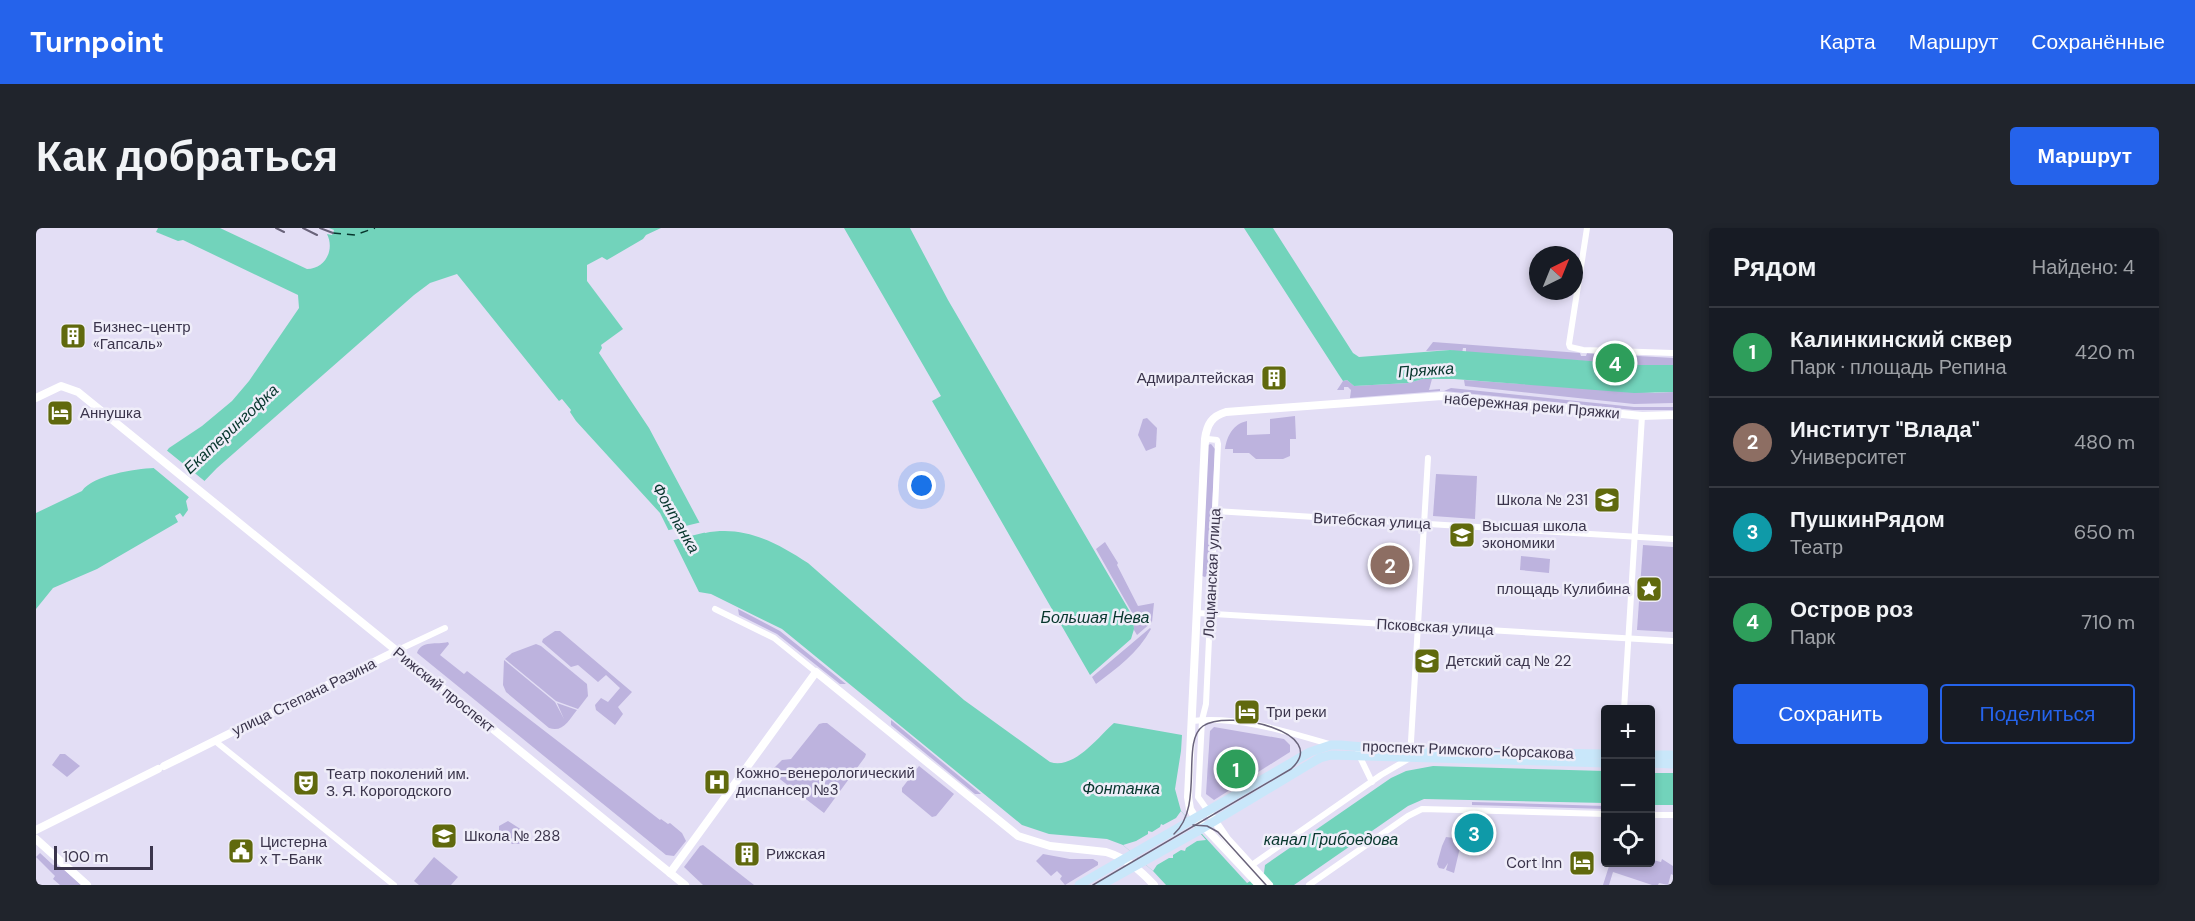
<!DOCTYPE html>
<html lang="ru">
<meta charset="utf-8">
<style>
:root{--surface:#171b24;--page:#20242c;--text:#f1f3f6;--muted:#9ea1a6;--line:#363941;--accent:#2563eb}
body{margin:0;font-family:"DM Sans",sans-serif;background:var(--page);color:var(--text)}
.controls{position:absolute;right:18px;bottom:18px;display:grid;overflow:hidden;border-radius:6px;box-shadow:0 3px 9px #0003}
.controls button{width:54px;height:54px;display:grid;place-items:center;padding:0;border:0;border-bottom:2px solid var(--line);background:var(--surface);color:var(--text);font:30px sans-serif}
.compass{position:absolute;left:1493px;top:18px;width:54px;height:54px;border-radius:50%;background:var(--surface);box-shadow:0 3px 9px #0003;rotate:43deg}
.scale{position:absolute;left:18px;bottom:15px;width:99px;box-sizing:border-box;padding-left:6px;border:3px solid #3b354c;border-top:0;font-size:16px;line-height:21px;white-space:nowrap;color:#3b354c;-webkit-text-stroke:4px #efedf9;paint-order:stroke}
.you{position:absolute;left:886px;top:258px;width:21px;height:21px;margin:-15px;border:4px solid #fff;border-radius:50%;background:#1a73e8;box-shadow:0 0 0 9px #1a73e833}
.badge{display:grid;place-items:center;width:39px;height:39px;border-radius:50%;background:var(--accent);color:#fff;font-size:20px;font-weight:700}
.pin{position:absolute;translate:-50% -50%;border:3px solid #fff;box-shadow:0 2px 6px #0006}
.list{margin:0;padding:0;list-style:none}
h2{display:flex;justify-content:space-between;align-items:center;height:78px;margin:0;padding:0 24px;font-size:26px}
h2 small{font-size:20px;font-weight:400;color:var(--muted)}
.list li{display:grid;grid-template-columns:39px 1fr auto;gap:18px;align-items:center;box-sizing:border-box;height:90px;padding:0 24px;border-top:2px solid var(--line)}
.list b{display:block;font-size:22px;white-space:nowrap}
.list p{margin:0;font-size:20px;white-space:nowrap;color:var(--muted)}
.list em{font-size:20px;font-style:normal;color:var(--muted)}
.actions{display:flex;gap:12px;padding:18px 24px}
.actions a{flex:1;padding:14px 0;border:2px solid var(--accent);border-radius:6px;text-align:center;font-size:21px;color:var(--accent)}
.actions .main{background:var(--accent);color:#fff}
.icon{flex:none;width:33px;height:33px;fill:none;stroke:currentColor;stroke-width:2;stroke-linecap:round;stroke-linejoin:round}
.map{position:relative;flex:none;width:1637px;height:657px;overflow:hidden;border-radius:6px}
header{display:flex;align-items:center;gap:36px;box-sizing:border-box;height:84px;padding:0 30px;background:var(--accent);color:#fff}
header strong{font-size:28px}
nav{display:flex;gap:33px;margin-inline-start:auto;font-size:21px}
.intro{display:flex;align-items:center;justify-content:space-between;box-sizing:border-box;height:144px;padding:0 36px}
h1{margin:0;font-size:42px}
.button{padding:15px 27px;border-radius:6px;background:var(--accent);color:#fff;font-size:21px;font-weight:700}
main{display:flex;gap:36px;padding:0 36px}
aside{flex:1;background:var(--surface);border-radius:6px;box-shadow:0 3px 9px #0003}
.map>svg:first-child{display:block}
.green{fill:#bdb3de}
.water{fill:#72d3bb}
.pier{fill:#e3def5}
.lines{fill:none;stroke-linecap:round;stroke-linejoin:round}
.ferry{stroke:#08372e;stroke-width:1.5;stroke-dasharray:8 6;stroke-linecap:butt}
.minor{stroke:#fff;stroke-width:6}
.tertiary{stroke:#fff;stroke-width:8}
.secondary{stroke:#fff;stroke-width:8}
.primary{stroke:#c9e7fa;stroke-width:9}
.tram{stroke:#69637a;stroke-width:1.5}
.rail{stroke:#69637a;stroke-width:2}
.labels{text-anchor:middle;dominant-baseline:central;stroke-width:5;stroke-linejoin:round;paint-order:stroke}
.poi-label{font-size:15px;fill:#3b354c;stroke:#efedf9;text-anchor:start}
.street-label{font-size:15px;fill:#3b354c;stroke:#efedf9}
.water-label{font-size:16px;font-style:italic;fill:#08372e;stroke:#efedf9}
</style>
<header>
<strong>Turnpoint</strong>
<nav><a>Карта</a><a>Маршрут</a><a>Сохранённые</a></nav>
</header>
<div class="intro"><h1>Как добраться</h1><a class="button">Маршрут</a></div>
<main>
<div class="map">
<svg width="1637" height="657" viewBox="0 0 1637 657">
<rect width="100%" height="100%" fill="#e3def5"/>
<g class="green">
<path d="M1397,114L1544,125L1545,128H1550L1551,125L1637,130V137H1604L1430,125V120H1427L1426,125L1413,122L1390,123Z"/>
<path d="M1387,151H1396L1393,162L1404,161V163L1314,170L1315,162L1312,159H1308V162H1301L1307,153L1311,152L1318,158L1372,155Z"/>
<path d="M1428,152L1619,165L1637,164V175L1598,176L1429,158Z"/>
<path d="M1415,160L1598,179H1637V182H1598L1408,163Z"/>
<path d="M1259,188L1260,211H1254V228L1247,231H1220L1213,225H1197V221H1189C1191,208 1197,196 1211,193V207L1234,206V191Z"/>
<path d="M1111,190L1121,200L1120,219L1110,223L1102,207L1107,191Z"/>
<path d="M1175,216L1179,221L1173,346L1169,349L1166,348L1172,217Z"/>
<path d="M1400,246L1441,248L1439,291L1397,288Z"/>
<path d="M1069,314L1082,335L1081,337L1102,378L1118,375L1116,394L1101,407L1098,402V388L1060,321Z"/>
<path d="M1607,317L1637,319V404L1601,402Z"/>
<path d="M1485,328L1514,331L1513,345L1484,342Z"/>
<path d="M702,381L744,403L810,456H804L741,406L703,387Z"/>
<path d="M1114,400L1115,401C1102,425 1081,440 1060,456L1056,449Z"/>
<path d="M519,403H524L596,464L582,479L587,486L579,497L560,482L559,477L565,470L572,474L584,460L570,447L562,454L542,437L535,439L506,414L507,411Z"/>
<path d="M412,414L413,416L404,427L428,446L431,443L624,592L625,591L632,596L634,595L646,605L650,613L638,628L630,627L381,425C385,412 401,417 412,414Z"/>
<path d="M500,416L505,418L551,456L552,468L542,481L520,473L469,431L476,425Z"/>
<path d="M468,432L519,474L528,491L521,475L541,482C533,492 527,505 513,500L470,464L467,457Z"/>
<path d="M855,492L945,566H939L855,497Z"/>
<path d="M787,495H791L830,526L829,529L788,585L736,545V542L746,532L755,531L783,496Z"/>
<path d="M1178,499L1248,511L1254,517V524L1178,572L1170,566L1174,503Z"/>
<path d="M24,526H29L44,538L31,549L16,537Z"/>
<path d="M883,538L918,566L900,588L896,589L866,564V560Z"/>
<path d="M1436,574L1569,578L1570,581L1436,577Z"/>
<path d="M472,593L486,602L488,611L483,616H476L463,605V598Z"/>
<path d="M1410,609L1426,611L1418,645L1410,642L1412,635L1408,641L1403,640L1401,636L1406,618L1410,620L1406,618Z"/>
<path d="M667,617L718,657H667L648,639L664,618Z"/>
<path d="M4,625L17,637L25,639L45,657H24L17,651L19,648L0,629Z"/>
<path d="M1007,626L1034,631H1057L1062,634V637L1029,657L1024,651L1026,648L1021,643L1015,648L1000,633Z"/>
<path d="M398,629L422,649L415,657H383L378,653Z"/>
<path d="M1626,631L1637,638V647L1635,646L1632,657L1623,655L1622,657H1616L1577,644L1573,657H1567L1574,635H1608L1615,638L1617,632L1625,634Z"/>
</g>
<g class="water">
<path d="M122,0H184L271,41C289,41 299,22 291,6L296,7L298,2L293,0H625L610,7L607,11L571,32L566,29L551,37V53L587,101L565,117L566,120L563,125L613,200L669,305C708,297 740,314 772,335L928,472L1014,534C1038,542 1062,509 1078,495L1146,507L1145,523L1139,561L1145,583L1211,655L1228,645L1229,637L1355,550L1370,543L1397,538L1569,543V575L1388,571L1372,578L1258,657H1130L1117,643L1087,617L1071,611L1013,606L986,597L746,401L675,366L663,364L624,285L540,193L534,184L535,182L526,171L523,173L421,46L394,55L378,67L181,240L153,269L150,273L152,282L147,289L144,285L139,288L142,294L61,341L17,360L0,381V285L46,263C57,247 99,241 118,240L133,220L166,198L196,173L213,153L263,80L262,67L147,12L142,13L120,4Z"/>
<path d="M808,0H874L912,72L1097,389L1098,401L1095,411L1054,447L896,173L905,168Z"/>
<path d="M1208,0H1237L1317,125L1323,129L1414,122L1604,137H1637V164L1598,165L1418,151H1387L1372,155L1318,158L1311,152L1307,153L1303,147Z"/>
<path d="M1614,545H1637V577H1615Z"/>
</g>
<g class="pier">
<path d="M129,221L171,255L155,271L114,237H116Z"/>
<path d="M666,294L671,304L634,313L629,303Z"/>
<path d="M1145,583L1170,612L1161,613L1150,620L1149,623L1145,622L1137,627V630H1133L1121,637L1117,643L1087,617L1100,613L1112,606V603L1116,604L1124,599L1125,596L1127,597L1140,590Z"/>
</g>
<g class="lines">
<path class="ferry" d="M297,5L319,7L339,0"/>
<g class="minor">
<path d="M1551,0L1533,116L1534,119L1547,122L1637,125"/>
<path d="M1169,215L1172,211L1181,212L1182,216L1170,476L1166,492L1162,569L1172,583"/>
<path d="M1179,283L1637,311"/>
<path d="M679,381L738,410L780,444"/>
<path d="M1161,385L1637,413"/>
<path d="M360,423L409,400"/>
<path d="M1588,482L1606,188"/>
<path d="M1156,493C1202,488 1249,503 1293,516"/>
<path d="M179,513L358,657"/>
<path d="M1322,525L1336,554"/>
<path d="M1614,587H1637"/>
<path d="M1213,639L1345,547L1374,530L1392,230"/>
<path d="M1273,657L1372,588L1386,581L1570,586"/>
</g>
<g class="tertiary">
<path d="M0,170L25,158L42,164L649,657"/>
<path d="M128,538L360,423"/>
<path d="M1172,583L1191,611L1233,657"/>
<path d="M1159,589L1223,657"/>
<path d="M0,602L122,541"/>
<path d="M0,611L51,657"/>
<path d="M634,645L780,444L982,608L1014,618L1070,624C1090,630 1104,642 1118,657"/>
</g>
<path class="secondary" d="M1159,589L1154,581L1152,569L1169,211C1171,196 1176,188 1190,184L1406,168L1606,188L1637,187"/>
<g class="primary">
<path d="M1614,527H1637"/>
<path d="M1614,535L1637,536"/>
<path d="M1043,657L1274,524L1295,517H1304L1375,523L1570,526"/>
<path d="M1065,657L1162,603L1272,537L1284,530L1295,527L1570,535"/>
</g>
<g class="tram">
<path d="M1157,597L1171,598L1182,604L1230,657"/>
<path d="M1057,657L1255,541C1296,504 1192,481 1167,498C1144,514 1169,578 1138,606"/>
</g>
<g class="rail">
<path d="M240,0L248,4"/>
<path d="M267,0L281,7"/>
<path d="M284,0L297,5"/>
</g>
</g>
<defs>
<symbol id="building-square" viewBox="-11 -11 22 22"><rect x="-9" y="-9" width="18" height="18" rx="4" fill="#60690d" stroke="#efedf9"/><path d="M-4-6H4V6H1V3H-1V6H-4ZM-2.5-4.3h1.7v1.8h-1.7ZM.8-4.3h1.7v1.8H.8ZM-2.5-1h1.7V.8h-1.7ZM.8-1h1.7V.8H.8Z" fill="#fff"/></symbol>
<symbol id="hotel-square" viewBox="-11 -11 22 22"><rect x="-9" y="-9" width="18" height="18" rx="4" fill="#60690d" stroke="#efedf9"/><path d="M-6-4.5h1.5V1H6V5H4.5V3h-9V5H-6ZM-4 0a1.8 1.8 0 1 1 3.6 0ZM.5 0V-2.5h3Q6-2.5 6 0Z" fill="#fff"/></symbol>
<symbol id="school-square" viewBox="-11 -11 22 22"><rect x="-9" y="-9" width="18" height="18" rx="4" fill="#60690d" stroke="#efedf9"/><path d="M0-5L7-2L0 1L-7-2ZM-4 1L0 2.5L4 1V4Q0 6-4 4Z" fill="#fff"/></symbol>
<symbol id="university-square" viewBox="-11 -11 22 22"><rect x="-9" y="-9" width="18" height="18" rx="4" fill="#60690d" stroke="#efedf9"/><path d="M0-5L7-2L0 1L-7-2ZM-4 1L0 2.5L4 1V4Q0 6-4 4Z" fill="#fff"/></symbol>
<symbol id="sight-square" viewBox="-11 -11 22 22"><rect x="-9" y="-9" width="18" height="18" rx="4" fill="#60690d" stroke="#efedf9"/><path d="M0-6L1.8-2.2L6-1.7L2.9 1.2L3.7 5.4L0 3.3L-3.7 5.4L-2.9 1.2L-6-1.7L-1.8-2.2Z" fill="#fff"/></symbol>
<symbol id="hospital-square" viewBox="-11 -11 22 22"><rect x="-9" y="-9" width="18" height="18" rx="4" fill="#60690d" stroke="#efedf9"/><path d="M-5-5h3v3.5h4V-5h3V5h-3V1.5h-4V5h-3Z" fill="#fff"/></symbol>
<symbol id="theatre-square" viewBox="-11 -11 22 22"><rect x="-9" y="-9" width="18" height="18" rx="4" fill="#60690d" stroke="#efedf9"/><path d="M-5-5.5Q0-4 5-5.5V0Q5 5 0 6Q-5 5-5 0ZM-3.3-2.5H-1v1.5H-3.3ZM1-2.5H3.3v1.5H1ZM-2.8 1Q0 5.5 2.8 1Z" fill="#fff"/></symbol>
<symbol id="civic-square" viewBox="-11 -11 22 22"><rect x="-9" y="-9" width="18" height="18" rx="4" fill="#60690d" stroke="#efedf9"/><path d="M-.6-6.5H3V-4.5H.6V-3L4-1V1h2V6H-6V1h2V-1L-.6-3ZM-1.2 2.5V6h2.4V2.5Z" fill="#fff"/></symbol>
</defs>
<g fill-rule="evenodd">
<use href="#building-square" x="22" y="93" width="30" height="30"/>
<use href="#building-square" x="1223" y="135" width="30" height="30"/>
<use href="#hotel-square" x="9" y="170" width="30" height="30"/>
<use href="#school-square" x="1556" y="257" width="30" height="30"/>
<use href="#university-square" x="1411" y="292" width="30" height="30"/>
<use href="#sight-square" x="1598" y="346" width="30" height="30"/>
<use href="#school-square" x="1376" y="418" width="30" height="30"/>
<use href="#hotel-square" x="1196" y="469" width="30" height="30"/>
<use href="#hospital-square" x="666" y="539" width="30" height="30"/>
<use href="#theatre-square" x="255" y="540" width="30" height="30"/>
<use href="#school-square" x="393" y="593" width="30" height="30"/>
<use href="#civic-square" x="190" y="608" width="30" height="30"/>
<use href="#building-square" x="696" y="611" width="30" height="30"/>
<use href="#hotel-square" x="1531" y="620" width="30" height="30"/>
</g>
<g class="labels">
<g class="poi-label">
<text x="57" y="99">Бизнес-центр<tspan x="57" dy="17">«Гапсаль»</tspan></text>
<text x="1218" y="150" text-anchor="end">Адмиралтейская</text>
<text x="44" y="185">Аннушка</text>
<text x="1552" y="272" text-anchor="end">Школа № 231</text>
<text x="1446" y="298">Высшая школа<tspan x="1446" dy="17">экономики</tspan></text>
<text x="1594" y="361" text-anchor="end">площадь Кулибина</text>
<text x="1410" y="433">Детский сад № 22</text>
<text x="1230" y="484">Три реки</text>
<text x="700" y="545">Кожно-венерологический<tspan x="700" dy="17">диспансер №3</tspan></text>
<text x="290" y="546">Театр поколений им.<tspan x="290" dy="17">З. Я. Корогодского</tspan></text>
<text x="428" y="608">Школа № 288</text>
<text x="224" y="614">Цистерна<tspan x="224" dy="17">х Т-Банк</tspan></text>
<text x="730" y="626">Рижская</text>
<text x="1526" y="635" text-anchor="end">Cort Inn</text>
</g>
<g class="street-label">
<text transform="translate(1496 178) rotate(5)">набережная реки Пряжки</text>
<text transform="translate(1336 293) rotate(3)">Витебская улица</text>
<text transform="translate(1176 345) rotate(-87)">Лоцманская улица</text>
<text transform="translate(1399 399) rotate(3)">Псковская улица</text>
<text transform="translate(408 462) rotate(39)">Рижский проспект</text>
<text transform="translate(268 469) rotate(-26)">улица Степана Разина</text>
<text transform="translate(1432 522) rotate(2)">проспект Римского-Корсакова</text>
</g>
<g class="water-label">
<text transform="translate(1390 142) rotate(-4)">Пряжка</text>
<text transform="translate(195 201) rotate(-43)">Екатерингофка</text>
<text transform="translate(640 290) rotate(60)">Фонтанка</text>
<text x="1059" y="389">Большая Нева</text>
<text x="1085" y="560">Фонтанка</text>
<text x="1295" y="611">канал Грибоедова</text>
</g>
</g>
</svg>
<div class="controls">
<button>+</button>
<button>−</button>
<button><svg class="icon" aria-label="locate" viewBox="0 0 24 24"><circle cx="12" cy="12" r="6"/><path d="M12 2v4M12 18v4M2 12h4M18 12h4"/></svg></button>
</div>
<svg class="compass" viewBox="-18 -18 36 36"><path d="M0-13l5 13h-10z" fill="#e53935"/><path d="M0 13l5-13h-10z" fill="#9ea1a6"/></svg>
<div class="scale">100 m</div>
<div class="you"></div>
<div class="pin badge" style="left:1200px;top:541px;background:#2e9e5b">1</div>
<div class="pin badge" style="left:1354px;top:337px;background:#8d6e63">2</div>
<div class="pin badge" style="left:1438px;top:605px;background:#0f9aa8">3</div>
<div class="pin badge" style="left:1579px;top:135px;background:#2e9e5b">4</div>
</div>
<aside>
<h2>Рядом<small>Найдено: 4</small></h2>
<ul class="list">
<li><span class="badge" style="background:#2e9e5b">1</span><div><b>Калинкинский сквер</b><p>Парк · площадь Репина</p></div><em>420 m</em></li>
<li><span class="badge" style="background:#8d6e63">2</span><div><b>Институт &quot;Влада&quot;</b><p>Университет</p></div><em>480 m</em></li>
<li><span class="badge" style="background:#0f9aa8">3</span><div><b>ПушкинРядом</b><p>Театр</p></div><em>650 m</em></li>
<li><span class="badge" style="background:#2e9e5b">4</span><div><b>Остров роз</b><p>Парк</p></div><em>710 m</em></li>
</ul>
<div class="actions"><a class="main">Сохранить</a><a>Поделиться</a></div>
</aside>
</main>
